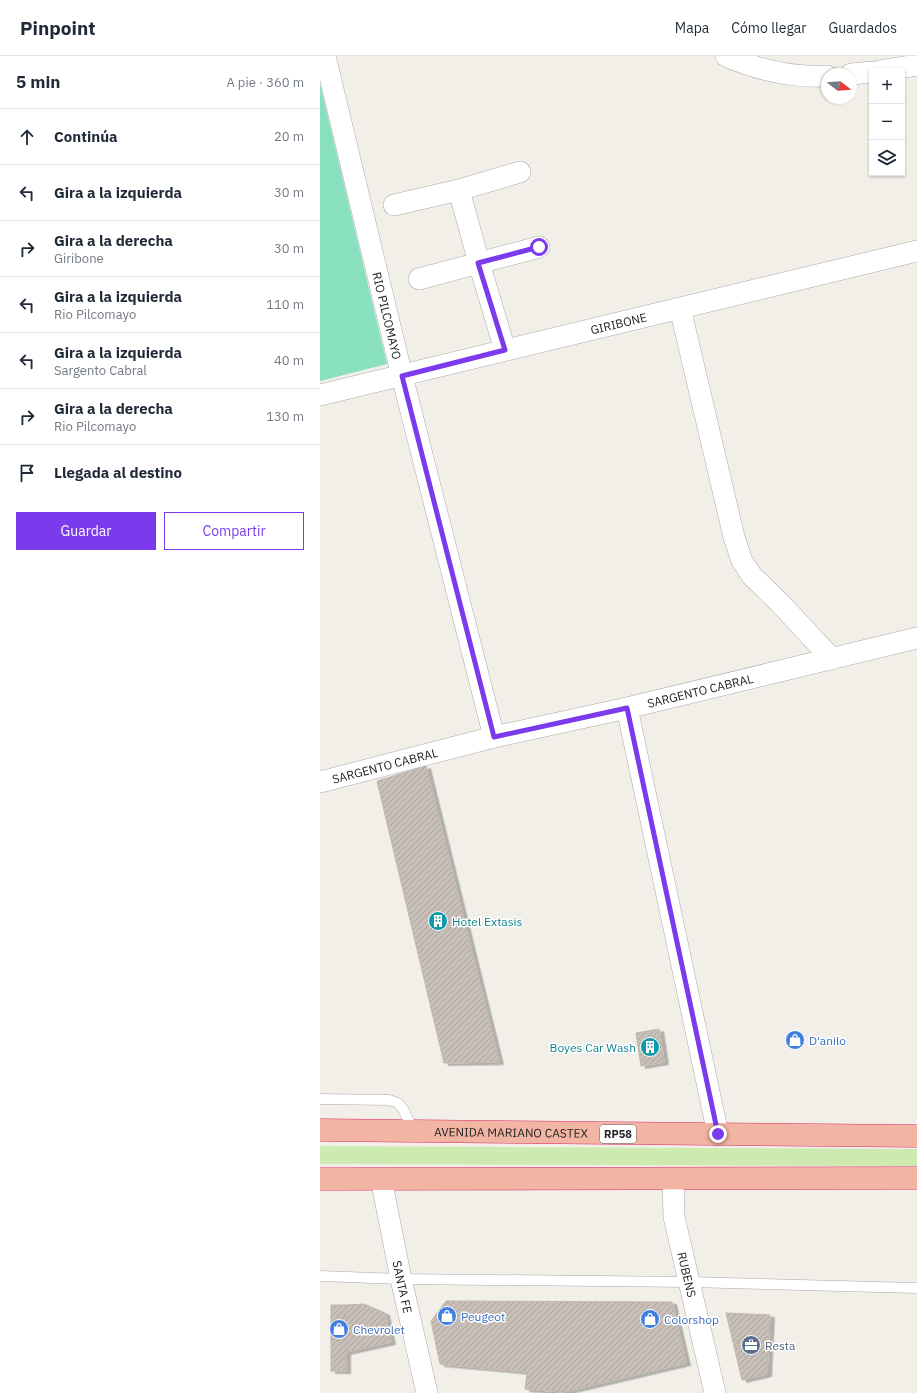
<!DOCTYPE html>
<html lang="es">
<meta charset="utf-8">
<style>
:root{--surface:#fff;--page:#f2f2f3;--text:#1f2937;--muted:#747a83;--line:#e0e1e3;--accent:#7c3aed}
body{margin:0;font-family:"IBM Plex Sans",sans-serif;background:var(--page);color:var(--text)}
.controls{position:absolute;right:12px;top:12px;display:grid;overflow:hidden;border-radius:0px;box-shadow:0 1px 3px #0004}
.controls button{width:36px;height:36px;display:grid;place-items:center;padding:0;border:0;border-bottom:1px solid var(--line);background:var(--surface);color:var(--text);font:20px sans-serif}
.compass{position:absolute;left:501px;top:12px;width:36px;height:36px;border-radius:50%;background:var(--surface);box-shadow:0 1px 3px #0004;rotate:107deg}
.stop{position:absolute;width:12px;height:12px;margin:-9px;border:3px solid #7c3aed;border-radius:50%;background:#fff}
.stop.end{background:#7c3aed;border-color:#fff;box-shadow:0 1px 4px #0008}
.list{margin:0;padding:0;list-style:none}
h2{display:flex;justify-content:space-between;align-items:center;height:52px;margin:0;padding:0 16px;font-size:17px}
h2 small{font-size:13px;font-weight:400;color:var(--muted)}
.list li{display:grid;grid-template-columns:26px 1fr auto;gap:12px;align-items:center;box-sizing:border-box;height:56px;padding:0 16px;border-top:1px solid var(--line)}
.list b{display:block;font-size:15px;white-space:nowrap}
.list p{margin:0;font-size:13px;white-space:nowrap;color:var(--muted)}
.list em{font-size:13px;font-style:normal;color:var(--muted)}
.actions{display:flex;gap:8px;padding:12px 16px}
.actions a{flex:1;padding:9px 0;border:1px solid var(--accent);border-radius:0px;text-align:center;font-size:14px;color:var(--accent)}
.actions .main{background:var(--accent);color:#fff}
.icon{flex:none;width:22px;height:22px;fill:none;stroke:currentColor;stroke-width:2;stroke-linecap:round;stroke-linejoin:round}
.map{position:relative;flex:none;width:597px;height:1337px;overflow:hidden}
header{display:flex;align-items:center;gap:24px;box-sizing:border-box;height:56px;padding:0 20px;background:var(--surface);border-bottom:1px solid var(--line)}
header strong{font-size:19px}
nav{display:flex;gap:22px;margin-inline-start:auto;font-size:14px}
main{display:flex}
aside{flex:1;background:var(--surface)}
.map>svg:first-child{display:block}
.grass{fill:#cdebb0}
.pitch{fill:#88e0be}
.building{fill:url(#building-hatch);stroke:#c4b6ab;filter:url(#shadow)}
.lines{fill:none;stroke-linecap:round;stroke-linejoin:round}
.service-casing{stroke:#a9a9a9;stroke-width:11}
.minor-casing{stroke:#a9a9a9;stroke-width:22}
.trunk-casing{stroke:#dc2a67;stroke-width:23}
.service{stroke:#fff;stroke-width:10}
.minor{stroke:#fff;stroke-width:21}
.trunk{stroke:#f2b4a3;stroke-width:22}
.route{stroke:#7c3aed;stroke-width:5}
.labels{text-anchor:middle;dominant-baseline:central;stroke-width:3;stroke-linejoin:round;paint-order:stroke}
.shield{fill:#fff;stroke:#646464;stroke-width:1}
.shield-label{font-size:11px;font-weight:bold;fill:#222}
.street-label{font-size:12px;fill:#222;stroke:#fff}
.culture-label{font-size:12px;fill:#0d838f;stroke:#fff;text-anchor:start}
.shop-label{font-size:12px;fill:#366cbe;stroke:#fff;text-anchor:start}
.service-label{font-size:12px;fill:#4e5e75;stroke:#fff;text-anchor:start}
</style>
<header>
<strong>Pinpoint</strong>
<nav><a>Mapa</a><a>Cómo llegar</a><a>Guardados</a></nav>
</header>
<main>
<aside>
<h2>5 min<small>A pie · 360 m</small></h2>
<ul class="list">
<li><svg class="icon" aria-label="ahead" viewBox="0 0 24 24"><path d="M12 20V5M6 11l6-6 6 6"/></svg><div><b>Continúa</b></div><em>20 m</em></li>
<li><svg class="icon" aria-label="left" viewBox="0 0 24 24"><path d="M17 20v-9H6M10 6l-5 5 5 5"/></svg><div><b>Gira a la izquierda</b></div><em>30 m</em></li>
<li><svg class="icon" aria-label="right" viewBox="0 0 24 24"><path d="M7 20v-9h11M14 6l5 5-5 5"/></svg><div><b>Gira a la derecha</b><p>Giribone</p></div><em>30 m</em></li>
<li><svg class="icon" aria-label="left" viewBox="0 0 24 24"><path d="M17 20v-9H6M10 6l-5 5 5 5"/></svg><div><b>Gira a la izquierda</b><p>Rio Pilcomayo</p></div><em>110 m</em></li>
<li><svg class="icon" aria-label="left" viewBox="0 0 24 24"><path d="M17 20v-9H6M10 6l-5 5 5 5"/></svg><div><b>Gira a la izquierda</b><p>Sargento Cabral</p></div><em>40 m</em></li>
<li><svg class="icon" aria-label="right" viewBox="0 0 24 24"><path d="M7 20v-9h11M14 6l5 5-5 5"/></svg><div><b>Gira a la derecha</b><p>Rio Pilcomayo</p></div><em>130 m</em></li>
<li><svg class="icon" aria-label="arrive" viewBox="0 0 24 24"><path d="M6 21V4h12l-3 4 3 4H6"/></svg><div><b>Llegada al destino</b></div></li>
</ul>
<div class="actions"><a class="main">Guardar</a><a>Compartir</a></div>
</aside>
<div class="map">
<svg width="597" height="1337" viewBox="0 0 597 1337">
<defs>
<pattern id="building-hatch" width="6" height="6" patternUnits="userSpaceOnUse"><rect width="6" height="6" fill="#c7bfb8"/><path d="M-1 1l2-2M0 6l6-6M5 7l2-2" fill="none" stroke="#aba49e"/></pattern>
<filter id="shadow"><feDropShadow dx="4.5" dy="2.5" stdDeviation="0" flood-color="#0004"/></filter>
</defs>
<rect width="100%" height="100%" fill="#f2efe9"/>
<path class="grass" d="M0,1090L597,1093V1110L0,1108Z"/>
<path class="pitch" d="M0,28L67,308L0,325Z"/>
<g class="building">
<path d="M106,710L179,1006L124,1007L57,725Z"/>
<path d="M339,973L344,1006L321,1010L316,977Z"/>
<path d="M126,1245L352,1246L366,1307L243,1336L205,1333L207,1316L120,1308L111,1265Z"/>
<path d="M44,1248L65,1257L71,1286L26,1296V1249Z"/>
<rect x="11" y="1249" width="15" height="66"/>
<path d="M406,1257L450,1259L447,1318L422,1324Z"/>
</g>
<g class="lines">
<defs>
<g id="service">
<path d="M0,1043L69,1044L78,1047L83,1053L94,1076"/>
<path d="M0,1220L81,1223L369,1226L597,1232"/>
</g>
<g id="minor">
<path id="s1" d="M5,0L82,320L174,681"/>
<path d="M406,0C439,14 472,22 507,20"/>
<path d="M559,15L597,9"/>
<path d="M531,18L552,16"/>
<path d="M139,134L159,207L185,294"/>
<path d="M74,149L139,134L200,116"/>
<path d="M99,223L219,191"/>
<path d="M360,252L414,481L422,505L432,520L459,546L512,603"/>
<path id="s2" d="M0,339L597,195"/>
<path d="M307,652L398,1078"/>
<path id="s3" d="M0,726L174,681L307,652L597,582"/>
<path id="s4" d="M61,1123L81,1223L107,1337"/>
<path id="s5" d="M353,1123L354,1161L395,1337"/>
</g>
<g id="trunk">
<path id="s6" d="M0,1074L597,1080"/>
<path d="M0,1123L597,1122"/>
</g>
</defs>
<use href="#service" class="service-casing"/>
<use href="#minor" class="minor-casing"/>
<use href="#trunk" class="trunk-casing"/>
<use href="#service" class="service"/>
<use href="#minor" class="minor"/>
<use href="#trunk" class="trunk"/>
</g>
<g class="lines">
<path class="route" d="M219,191L158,207L185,294L82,320L174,681L307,652L398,1078"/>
</g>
<defs>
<symbol id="building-disc" viewBox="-11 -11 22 22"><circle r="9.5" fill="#0f9aa8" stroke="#fff"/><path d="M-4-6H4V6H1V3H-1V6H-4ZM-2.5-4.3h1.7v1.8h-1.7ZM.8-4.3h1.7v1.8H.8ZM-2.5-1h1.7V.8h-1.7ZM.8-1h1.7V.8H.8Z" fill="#fff"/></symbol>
<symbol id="shop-disc" viewBox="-11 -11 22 22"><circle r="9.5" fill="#3f7fe0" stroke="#fff"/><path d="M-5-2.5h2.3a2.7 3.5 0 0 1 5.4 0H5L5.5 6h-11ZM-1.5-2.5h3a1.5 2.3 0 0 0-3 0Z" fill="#fff"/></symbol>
<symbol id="office-disc" viewBox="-11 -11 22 22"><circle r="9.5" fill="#5c6f8a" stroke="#fff"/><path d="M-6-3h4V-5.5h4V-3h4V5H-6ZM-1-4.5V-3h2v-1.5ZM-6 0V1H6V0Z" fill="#fff"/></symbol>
</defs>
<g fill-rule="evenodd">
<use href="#building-disc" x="107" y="854" width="22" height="22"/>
<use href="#shop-disc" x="464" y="973" width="22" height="22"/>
<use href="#building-disc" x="319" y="980" width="22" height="22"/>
<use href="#shop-disc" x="116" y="1249" width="22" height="22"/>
<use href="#shop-disc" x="319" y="1252" width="22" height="22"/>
<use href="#shop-disc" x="8" y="1262" width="22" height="22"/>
<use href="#office-disc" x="420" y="1278" width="22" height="22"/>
</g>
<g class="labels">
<rect class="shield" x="280" y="1069" width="36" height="18" rx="3"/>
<g class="shield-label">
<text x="298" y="1078">RP58</text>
</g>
<g class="street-label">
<text stroke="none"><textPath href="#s1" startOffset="267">RIO PILCOMAYO</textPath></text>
<text stroke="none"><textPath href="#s2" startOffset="307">GIRIBONE</textPath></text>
<text stroke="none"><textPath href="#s3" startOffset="391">SARGENTO CABRAL</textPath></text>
<text stroke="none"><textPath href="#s3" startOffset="67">SARGENTO CABRAL</textPath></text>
<text stroke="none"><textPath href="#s6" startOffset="191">AVENIDA MARIANO CASTEX</textPath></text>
<text stroke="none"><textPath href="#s5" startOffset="97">RUBENS</textPath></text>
<text stroke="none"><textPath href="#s4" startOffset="110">SANTA FE</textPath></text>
</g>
<g class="culture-label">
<text x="132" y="865">Hotel Extasis</text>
<text x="316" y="991" text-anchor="end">Boyes Car Wash</text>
</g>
<g class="shop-label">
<text x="489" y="984">D'anilo</text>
<text x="141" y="1260">Peugeot</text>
<text x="344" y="1263">Colorshop</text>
<text x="33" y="1273">Chevrolet</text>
</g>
<g class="service-label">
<text x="445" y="1289">Resta</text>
</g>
</g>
</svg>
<div class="controls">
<button>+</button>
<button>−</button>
<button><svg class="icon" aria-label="layers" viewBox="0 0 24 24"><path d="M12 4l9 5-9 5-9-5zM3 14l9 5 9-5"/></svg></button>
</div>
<svg class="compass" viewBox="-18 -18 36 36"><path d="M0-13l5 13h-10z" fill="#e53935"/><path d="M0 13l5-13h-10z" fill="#747a83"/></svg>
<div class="stop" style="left:219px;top:191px"></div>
<div class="stop end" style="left:398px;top:1078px"></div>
</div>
</main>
